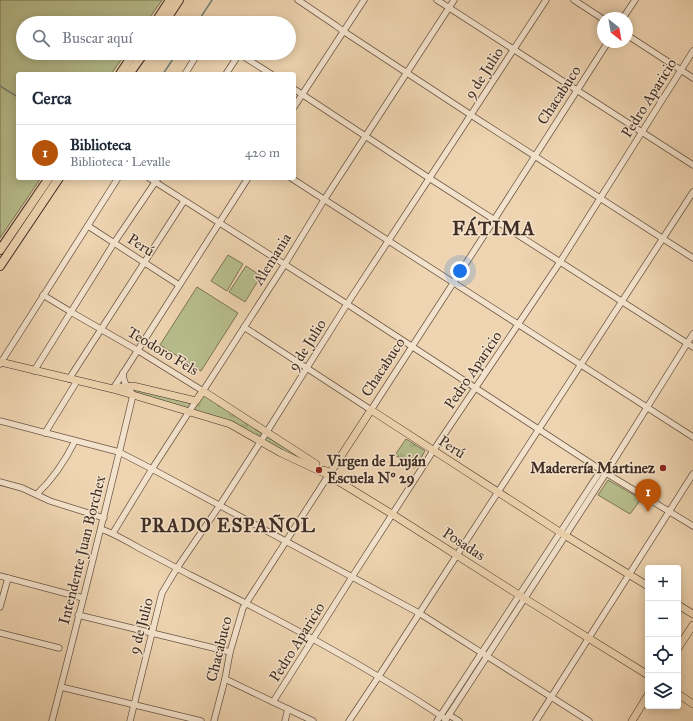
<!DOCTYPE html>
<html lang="es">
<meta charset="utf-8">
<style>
:root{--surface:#fff;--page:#f6f6f7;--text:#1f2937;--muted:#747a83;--line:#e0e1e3;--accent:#b45309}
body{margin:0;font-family:"IM FELL Great Primer",serif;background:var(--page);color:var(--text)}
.controls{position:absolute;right:12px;bottom:12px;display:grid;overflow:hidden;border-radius:4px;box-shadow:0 2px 10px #0003}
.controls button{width:36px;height:36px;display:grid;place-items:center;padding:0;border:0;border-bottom:1px solid var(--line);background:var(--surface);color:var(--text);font:20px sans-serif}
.compass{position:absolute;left:597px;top:12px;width:36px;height:36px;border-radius:50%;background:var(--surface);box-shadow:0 2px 10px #0003;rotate:149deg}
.you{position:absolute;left:460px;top:271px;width:14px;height:14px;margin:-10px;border:3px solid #fff;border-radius:50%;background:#1a73e8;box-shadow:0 0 0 6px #1a73e833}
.badge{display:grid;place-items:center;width:26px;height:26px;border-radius:50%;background:var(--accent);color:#fff;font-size:13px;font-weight:700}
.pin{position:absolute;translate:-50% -33px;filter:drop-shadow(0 1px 2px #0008)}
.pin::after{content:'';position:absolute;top:21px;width:14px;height:12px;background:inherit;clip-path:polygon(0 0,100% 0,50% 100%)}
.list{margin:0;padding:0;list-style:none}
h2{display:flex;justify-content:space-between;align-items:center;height:52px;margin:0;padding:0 16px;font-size:17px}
h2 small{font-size:13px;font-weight:400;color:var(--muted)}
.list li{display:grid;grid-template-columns:26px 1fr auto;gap:12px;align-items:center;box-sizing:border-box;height:56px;padding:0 16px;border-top:1px solid var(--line)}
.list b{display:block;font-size:15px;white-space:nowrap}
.list p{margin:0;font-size:13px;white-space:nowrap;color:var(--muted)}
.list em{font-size:13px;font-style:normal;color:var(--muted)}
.icon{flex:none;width:22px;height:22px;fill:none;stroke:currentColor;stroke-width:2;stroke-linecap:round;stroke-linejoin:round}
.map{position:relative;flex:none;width:693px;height:721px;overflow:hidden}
.search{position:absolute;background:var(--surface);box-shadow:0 2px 10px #0003;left:16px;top:16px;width:280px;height:44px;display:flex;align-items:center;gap:10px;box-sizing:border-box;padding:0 14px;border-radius:22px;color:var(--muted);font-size:15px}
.panel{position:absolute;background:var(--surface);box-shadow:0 2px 10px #0003;left:16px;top:72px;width:280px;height:108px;border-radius:4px}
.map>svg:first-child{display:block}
.grass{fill:url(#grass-tufts);stroke:#7c7558}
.park{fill:#b7bd8c;stroke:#7c7558}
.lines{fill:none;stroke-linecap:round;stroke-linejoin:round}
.stream{stroke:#758076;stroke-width:1.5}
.minor-casing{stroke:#6c5747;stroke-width:7}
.major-casing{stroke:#402d24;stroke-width:8}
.highway-casing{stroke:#402d24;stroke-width:10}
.minor{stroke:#f4e3cc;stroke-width:5.5}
.major{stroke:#eed4b0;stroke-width:7}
.highway{stroke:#eed4b0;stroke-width:8}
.poi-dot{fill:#8f2418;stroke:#f4e3cc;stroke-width:1.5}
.labels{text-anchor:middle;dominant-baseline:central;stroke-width:3;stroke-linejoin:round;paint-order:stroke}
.street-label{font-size:15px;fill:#402d24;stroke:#f4e3cc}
.poi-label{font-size:15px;font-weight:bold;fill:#402d24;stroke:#f4e3cc;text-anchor:start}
.district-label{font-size:19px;font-weight:bold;letter-spacing:1px;fill:#402d24;stroke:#f4e3cc}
</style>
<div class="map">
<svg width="693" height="721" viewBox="0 0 693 721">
<defs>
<pattern id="grass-tufts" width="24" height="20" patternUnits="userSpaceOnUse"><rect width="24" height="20" fill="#b7bd8c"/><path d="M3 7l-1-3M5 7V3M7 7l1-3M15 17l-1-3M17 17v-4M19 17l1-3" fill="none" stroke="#969a72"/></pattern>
</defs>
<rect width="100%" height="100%" fill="#eed4b0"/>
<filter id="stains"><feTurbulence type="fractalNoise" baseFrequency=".005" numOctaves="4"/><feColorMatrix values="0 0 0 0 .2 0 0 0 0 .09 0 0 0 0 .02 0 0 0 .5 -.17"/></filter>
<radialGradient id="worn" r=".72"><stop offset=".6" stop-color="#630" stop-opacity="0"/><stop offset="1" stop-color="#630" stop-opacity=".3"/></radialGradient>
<g class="grass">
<path d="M128,386L196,401L203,391L316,469L230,424L133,395Z"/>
<path d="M406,439L425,451L415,468L395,455Z"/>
</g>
<g class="park">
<path d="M0,0H162L146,23H23V53H126L111,74H18V178H41L0,238Z"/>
<path d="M228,255L243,264L227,291L211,281Z"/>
<path d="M246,266L261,276L245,302L229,292Z"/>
<path d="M197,287L238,313L201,371L160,345Z"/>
<path d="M608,480L641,499L630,514L598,495Z"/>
</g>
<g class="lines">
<g class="stream">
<path d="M197,23L212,0"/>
<path d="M163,74L177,53"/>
<path d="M0,86L18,97"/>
</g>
<defs>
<g id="minor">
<path d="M298,0L335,25L343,31L471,115L693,258"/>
<path d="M437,0L693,165"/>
<path d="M574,0L603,19"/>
<path d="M623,18L635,0"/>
<path d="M627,35L693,78"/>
<path d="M238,53L271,74"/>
<path d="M185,74L198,53"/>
<path d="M226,74L239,54"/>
<path d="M294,89L429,178L693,347"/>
<path d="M294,107L364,0"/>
<path d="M149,178L347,304L601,470L693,526"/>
<path d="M291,178L693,437"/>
<path d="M88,226L179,285"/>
<path d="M43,295L71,312L137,350L203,391L285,264L324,200L454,0"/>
<path d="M244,327L371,410L494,220L608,42"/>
<path d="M0,364L118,178"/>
<path d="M34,371L114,243L158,178"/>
<path d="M69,379L184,201"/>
<path d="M113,389L248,178"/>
<path d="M0,421L119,452L152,469L419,613L589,721"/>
<path d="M45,433L77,381"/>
<path d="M0,482L22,488L50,501L104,518"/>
<path d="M37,494C53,479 65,461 75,441"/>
<path d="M101,529C115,534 127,541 139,548C156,557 173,566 190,575C278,619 365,665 446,719"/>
<path d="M113,533L152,469L196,401"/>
<path d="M0,576L83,598"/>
<path d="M0,607L8,578"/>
<path d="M78,615L230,652"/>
<path d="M0,633L59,648"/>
<path d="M225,679L313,721"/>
<path d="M61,687L201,721"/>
<path d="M273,702L352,577L433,451L560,262L693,51"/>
<path d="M449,715L459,721"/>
<path d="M52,721C80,613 107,504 133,395C128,387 123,383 123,373"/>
<path d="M130,721L162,593L177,568L220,505L261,441L347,304L546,0"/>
<path d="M214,721L225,679L230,652L243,608L330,473"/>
<path d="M285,721L288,709"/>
<path d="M349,721L379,676L457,555L693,192"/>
<path d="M437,721L601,470"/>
<path d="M445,721L606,473L693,334"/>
<path d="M536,721L693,474"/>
</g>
<g id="major">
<path d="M0,362L113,389L230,424L281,453L328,475L392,514L519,595L648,675"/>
<path d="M115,388L121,387L133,386L196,401L203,391L316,464"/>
<path d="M324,470L330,473L371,410L566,536L648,586"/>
<path d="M678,605L693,614"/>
<path d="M678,648L693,625"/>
<path d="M678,694L693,704"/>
<path d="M632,721L648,695"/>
</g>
<g id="highway">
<path d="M155,23L170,0"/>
<path d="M164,23L179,0"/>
<path d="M120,74L134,53"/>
<path d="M129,74L144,53"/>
<path d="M0,250L49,178"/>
<path d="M0,266L59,178"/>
</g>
</defs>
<use href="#minor" class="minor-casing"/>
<use href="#major" class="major-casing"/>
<use href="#highway" class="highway-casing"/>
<use href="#minor" class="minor"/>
<use href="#major" class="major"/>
<use href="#highway" class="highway"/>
</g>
<g class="poi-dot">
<circle cx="663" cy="468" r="4"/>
<circle cx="319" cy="470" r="4"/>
</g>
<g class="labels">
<g class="street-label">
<text transform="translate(484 73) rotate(-57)">9 de Julio</text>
<text transform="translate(559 95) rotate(-57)">Chacabuco</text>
<text transform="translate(649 98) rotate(-58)">Pedro Aparicio</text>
<text transform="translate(141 245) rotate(33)">Perú</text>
<text transform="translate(272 259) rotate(-58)">Alemania</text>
<text transform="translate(307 345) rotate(-58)">9 de Julio</text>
<text transform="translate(163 351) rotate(31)">Teodoro Fels</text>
<text transform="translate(383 367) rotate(-57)">Chacabuco</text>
<text transform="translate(473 370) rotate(-56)">Pedro Aparicio</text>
<text transform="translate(452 447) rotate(33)">Perú</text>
<text transform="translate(464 544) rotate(33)">Posadas</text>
<text transform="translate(82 550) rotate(-76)">Intendente Juan Borchex</text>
<text transform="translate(141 626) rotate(-75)">9 de Julio</text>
<text transform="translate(297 642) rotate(-58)">Pedro Aparicio</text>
<text transform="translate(219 649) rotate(-76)">Chacabuco</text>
</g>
<g class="poi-label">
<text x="327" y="461">Virgen de Luján<tspan x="327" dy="17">Escuela Nº 29</tspan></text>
<text x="655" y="468" text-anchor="end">Maderería Martinez</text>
</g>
<g class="district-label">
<text x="494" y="228">FÁTIMA</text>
<text x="228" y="525">PRADO ESPAÑOL</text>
</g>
</g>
<rect width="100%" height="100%" filter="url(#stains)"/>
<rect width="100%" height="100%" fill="url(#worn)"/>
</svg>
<div class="controls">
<button>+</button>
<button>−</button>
<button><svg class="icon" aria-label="locate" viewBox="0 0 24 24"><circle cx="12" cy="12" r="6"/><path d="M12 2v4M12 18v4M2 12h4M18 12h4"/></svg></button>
<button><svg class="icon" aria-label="layers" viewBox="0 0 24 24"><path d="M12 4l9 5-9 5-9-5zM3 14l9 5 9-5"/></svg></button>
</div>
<svg class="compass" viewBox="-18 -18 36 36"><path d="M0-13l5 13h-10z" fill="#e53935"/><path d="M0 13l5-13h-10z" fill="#747a83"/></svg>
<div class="you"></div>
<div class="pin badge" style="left:648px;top:512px">1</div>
<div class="search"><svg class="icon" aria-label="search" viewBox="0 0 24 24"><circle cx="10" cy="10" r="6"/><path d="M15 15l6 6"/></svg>Buscar aquí</div>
<section class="panel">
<h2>Cerca<small></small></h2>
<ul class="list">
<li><span class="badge">1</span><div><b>Biblioteca</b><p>Biblioteca · Levalle</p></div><em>420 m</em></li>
</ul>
</section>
</div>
